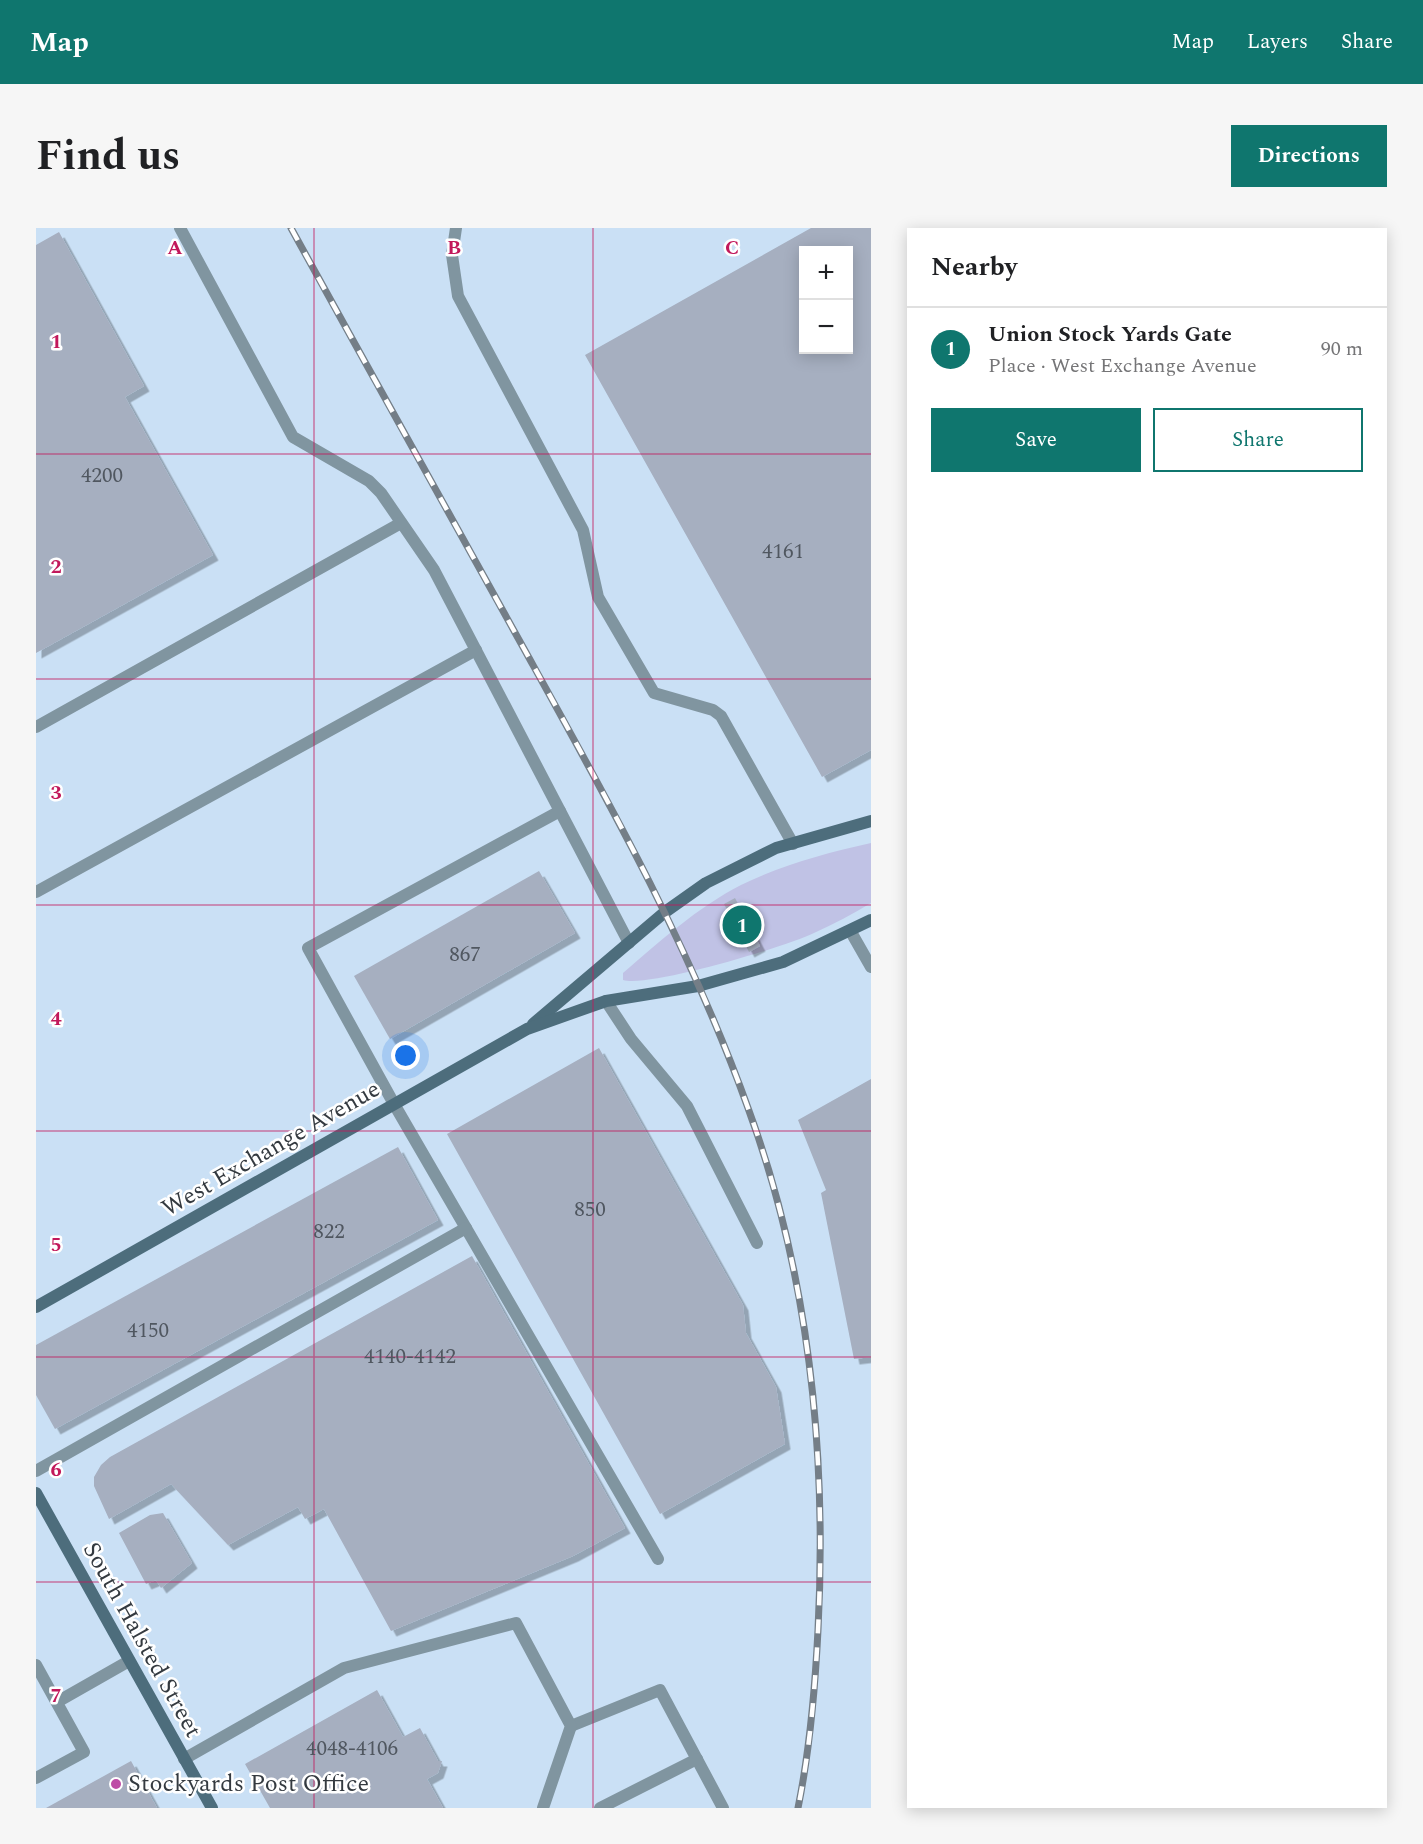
<!DOCTYPE html>
<meta charset="utf-8">
<style>
:root{--surface:#fff;--page:#f6f6f6;--text:#202124;--muted:#757577;--line:#e0e0e0;--accent:#0f766e}
body{margin:0;font-family:Spectral,serif;background:var(--page);color:var(--text)}
.controls{position:absolute;right:18px;top:18px;display:grid;overflow:hidden;border-radius:0px;box-shadow:0 3px 15px #0003}
.controls button{width:54px;height:54px;display:grid;place-items:center;padding:0;border:0;border-bottom:2px solid var(--line);background:var(--surface);color:var(--text);font:30px sans-serif}
.you{position:absolute;left:370px;top:828px;width:21px;height:21px;margin:-15px;border:4px solid #fff;border-radius:50%;background:#1a73e8;box-shadow:0 0 0 9px #1a73e833}
.badge{display:grid;place-items:center;width:39px;height:39px;border-radius:50%;background:var(--accent);color:#fff;font-size:20px;font-weight:700}
.pin{position:absolute;translate:-50% -50%;border:3px solid #fff;box-shadow:0 2px 6px #0006}
.list{margin:0;padding:0;list-style:none}
h2{display:flex;justify-content:space-between;align-items:center;height:78px;margin:0;padding:0 24px;font-size:26px}
h2 small{font-size:20px;font-weight:400;color:var(--muted)}
.list li{display:grid;grid-template-columns:39px 1fr auto;gap:18px;align-items:center;box-sizing:border-box;height:84px;padding:0 24px;border-top:2px solid var(--line)}
.list b{display:block;font-size:22px;white-space:nowrap}
.list p{margin:0;font-size:20px;white-space:nowrap;color:var(--muted)}
.list em{font-size:20px;font-style:normal;color:var(--muted)}
.actions{display:flex;gap:12px;padding:18px 24px}
.actions a{flex:1;padding:14px 0;border:2px solid var(--accent);border-radius:0px;text-align:center;font-size:21px;color:var(--accent)}
.actions .main{background:var(--accent);color:#fff}
.map{position:relative;flex:none;width:835px;height:1580px;overflow:hidden;border-radius:0px}
header{display:flex;align-items:center;gap:36px;box-sizing:border-box;height:84px;padding:0 30px;background:var(--accent);color:#fff}
header strong{font-size:28px}
nav{display:flex;gap:33px;margin-inline-start:auto;font-size:21px}
.intro{display:flex;align-items:center;justify-content:space-between;box-sizing:border-box;height:144px;padding:0 36px}
h1{margin:0;font-size:42px}
.button{padding:15px 27px;border-radius:0px;background:var(--accent);color:#fff;font-size:21px;font-weight:700}
main{display:flex;gap:36px;padding:0 36px}
aside{flex:1;background:var(--surface);border-radius:0px;box-shadow:0 3px 15px #0003}
.map>svg:first-child{display:block}
.built{fill:#cae0f5;fill-rule:evenodd}
.green{fill:#c0c2e5}
.building{fill:#a6afc0;fill-rule:evenodd;filter:url(#shadow)}
.lines{fill:none;stroke-linecap:round;stroke-linejoin:round}
.lane{stroke:#8095a0;stroke-width:12}
.street{stroke:#8095a0;stroke-width:12}
.secondary{stroke:#4d6d7c;stroke-width:12}
.rail-casing{stroke:#747e87;stroke-width:7}
.rail{stroke:#fff;stroke-width:4.5;stroke-dasharray:14;stroke-linecap:butt}
.grid{fill:none;stroke:#c2185b;stroke-width:1.5;stroke-opacity:0.55}
.poi-dot{fill:#be4ca6;stroke:#fff;stroke-width:2}
.labels{text-anchor:middle;dominant-baseline:central;stroke-width:5;stroke-linejoin:round;paint-order:stroke}
.number-label{font-size:21px;fill:#505760}
.street-label{font-size:24px;fill:#343a40;stroke:#fff}
.poi-label{font-size:24px;fill:#343a40;stroke:#fff;text-anchor:start}
.grid-label{font-size:20px;text-anchor:middle;font-weight:bold;fill:#c2185b;stroke:#fff;stroke-width:5;stroke-linejoin:round;paint-order:stroke}
</style>
<header>
<strong>Map</strong>
<nav><a>Map</a><a>Layers</a><a>Share</a></nav>
</header>
<div class="intro"><h1>Find us</h1><a class="button">Directions</a></div>
<main>
<div class="map">
<svg width="835" height="1580" viewBox="0 0 835 1580">
<defs>
<filter id="shadow"><feDropShadow dx="5.5" dy="5.5" stdDeviation="0" flood-color="#0004"/></filter>
</defs>
<rect width="100%" height="100%" fill="#dcecfb"/>
<path class="built" d="M0,0H835V1580H0ZM768,22H812V122H768Z"/>
<path class="green" d="M835,615V675C817,686 798,696 778,705C749,719 613,760 587,752V745C623,714 662,679 705,657C746,637 790,625 835,615Z"/>
<g class="building">
<path d="M775,0H835V522L786,549L549,127ZM768,22H812V122H768Z"/>
<path d="M23,4L108,158L89,169L177,327L0,425V17Z"/>
<path d="M503,643L539,705L354,811L318,748Z"/>
<path d="M699,670L724,718L713,724L688,676Z"/>
<path d="M563,820L707,1077L710,1105L740,1159L749,1216L624,1286L411,906Z"/>
<path d="M835,851V1129L818,1131L785,965L790,962L762,892Z"/>
<path d="M362,919L402,992L19,1201L0,1167V1117Z"/>
<path d="M436,1028L589,1300L537,1328L355,1403L288,1281L269,1291L262,1279L192,1317L135,1256L73,1291L58,1258V1249L65,1237L74,1229Z"/>
<path d="M127,1285L156,1335L125,1360L120,1352L110,1356L83,1305L114,1287Z"/>
<path d="M341,1462L367,1509L384,1500L402,1533H406L402,1545L391,1551L407,1580H234L209,1536Z"/>
<path d="M95,1533L121,1580H10Z"/>
</g>
<g class="lines">
<g class="lane">
<path d="M144,0L257,209L333,253L345,265L398,342L593,715"/>
<path d="M420,0L416,27L422,68L547,302L562,369L618,465L677,482L685,488L757,616"/>
<path d="M0,499L365,295"/>
<path d="M524,583L272,720L358,876L622,1331"/>
<path d="M0,664L440,422"/>
<path d="M570,773L595,811L651,878L721,1015"/>
<path d="M0,1243L430,1000"/>
<path d="M0,1437L48,1524L0,1550"/>
<path d="M21,1474L93,1433"/>
<path d="M535,1498L624,1462L687,1580"/>
<path d="M148,1531L308,1440L480,1395L535,1498L507,1580"/>
<path d="M564,1580L661,1531"/>
</g>
<path class="street" d="M815,704L835,739"/>
<g class="secondary">
<path d="M497,796L629,684L670,655L740,620L835,593"/>
<path d="M0,1079L491,801L570,773L662,758L747,734L835,692"/>
<path d="M0,1265L176,1580"/>
</g>
<defs>
<path id="rail" d="M255,0C332,140 410,280 487,419C570,569 654,718 712,880C773,1046 791,1226 782,1402C779,1462 774,1521 762,1580"/>
</defs>
<use href="#rail" class="rail-casing"/>
<use href="#rail" class="rail"/>
</g>
<path class="grid" d="M278,0V1580M557,0V1580M0,226H835M0,451H835M0,677H835M0,903H835M0,1129H835M0,1354H835"/>
<circle class="poi-dot" cx="80" cy="1556" r="6"/>
<g class="labels">
<g class="number-label">
<text x="66" y="248">4200</text>
<text x="747" y="324">4161</text>
<text x="429" y="727">867</text>
<text x="554" y="982">850</text>
<text x="293" y="1004">822</text>
<text x="112" y="1103">4150</text>
<text x="374" y="1129">4140-4142</text>
<text x="316" y="1521">4048-4106</text>
</g>
<g class="street-label">
<text transform="translate(235 921) rotate(-30)">West Exchange Avenue</text>
<text transform="translate(106 1412) rotate(61)">South Halsted Street</text>
</g>
<g class="poi-label">
<text x="92" y="1556">Stockyards Post Office</text>
</g>
</g>
<g class="grid-label">
<text x="139" y="26">A</text>
<text x="418" y="26">B</text>
<text x="696" y="26">C</text>
<text x="20" y="120">1</text>
<text x="20" y="345">2</text>
<text x="20" y="571">3</text>
<text x="20" y="797">4</text>
<text x="20" y="1023">5</text>
<text x="20" y="1248">6</text>
<text x="20" y="1474">7</text>
</g>
</svg>
<div class="controls">
<button>+</button>
<button>−</button>
</div>
<div class="you"></div>
<div class="pin badge" style="left:706px;top:697px">1</div>
</div>
<aside>
<h2>Nearby<small></small></h2>
<ul class="list">
<li><span class="badge">1</span><div><b>Union Stock Yards Gate</b><p>Place · West Exchange Avenue</p></div><em>90 m</em></li>
</ul>
<div class="actions"><a class="main">Save</a><a>Share</a></div>
</aside>
</main>
